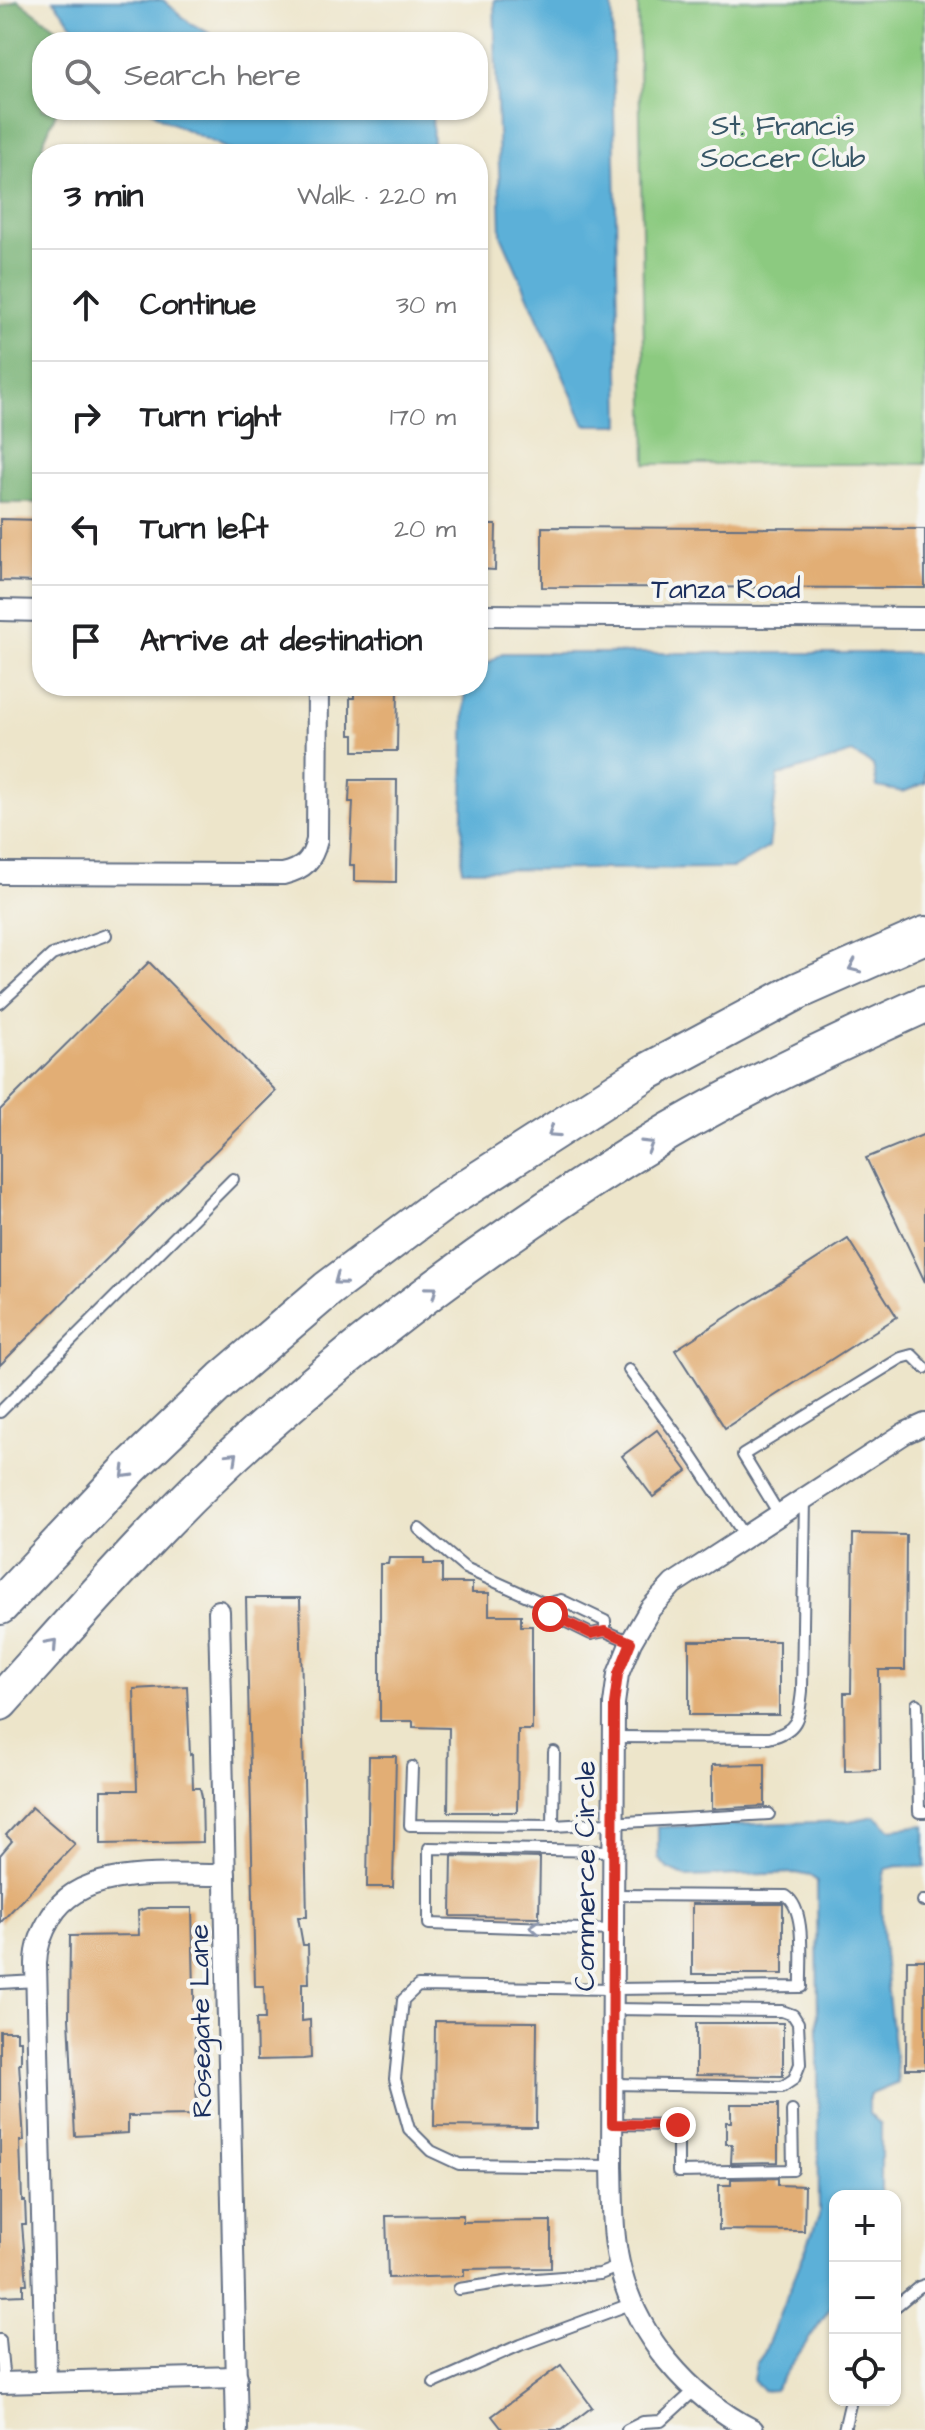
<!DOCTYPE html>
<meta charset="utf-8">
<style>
:root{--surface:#fff;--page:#f6f6f6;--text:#202124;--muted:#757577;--line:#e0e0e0}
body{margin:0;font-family:"Architects Daughter",sans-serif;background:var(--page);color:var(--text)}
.controls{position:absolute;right:24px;bottom:24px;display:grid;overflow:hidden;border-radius:16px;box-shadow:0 2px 6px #0004}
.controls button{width:72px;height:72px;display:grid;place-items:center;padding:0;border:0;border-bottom:2px solid var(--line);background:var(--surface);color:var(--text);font:40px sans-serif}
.stop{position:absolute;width:24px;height:24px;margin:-18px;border:6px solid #d93025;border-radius:50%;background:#fff}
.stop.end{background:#d93025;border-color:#fff;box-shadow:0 2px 8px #0008}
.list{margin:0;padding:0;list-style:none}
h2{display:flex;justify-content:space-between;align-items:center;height:104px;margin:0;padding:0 32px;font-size:34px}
h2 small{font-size:26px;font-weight:400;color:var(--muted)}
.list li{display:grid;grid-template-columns:52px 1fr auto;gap:24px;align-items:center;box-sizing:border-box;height:112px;padding:0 32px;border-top:2px solid var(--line)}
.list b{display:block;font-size:30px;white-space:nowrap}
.list em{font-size:26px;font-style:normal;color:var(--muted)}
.icon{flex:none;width:44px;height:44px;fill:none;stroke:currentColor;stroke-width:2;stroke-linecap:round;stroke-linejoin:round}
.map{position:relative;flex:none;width:925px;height:2430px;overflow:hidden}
.search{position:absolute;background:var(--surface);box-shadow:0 2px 6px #0004;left:32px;top:32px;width:456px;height:88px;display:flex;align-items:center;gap:20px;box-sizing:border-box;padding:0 28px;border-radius:32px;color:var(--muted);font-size:30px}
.panel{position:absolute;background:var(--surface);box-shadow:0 2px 6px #0004;left:32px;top:144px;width:456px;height:552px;border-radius:32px}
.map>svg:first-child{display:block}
.green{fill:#8cca80;stroke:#547c6f;stroke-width:2}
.forest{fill:#71ae6e;stroke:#466e66;stroke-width:2}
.water{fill:#5cb0d8;stroke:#3c709b;stroke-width:2}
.building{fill:#e2ae74}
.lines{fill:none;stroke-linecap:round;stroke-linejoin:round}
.lane-casing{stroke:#646f84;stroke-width:14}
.street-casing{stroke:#646f84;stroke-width:24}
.highway-casing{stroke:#646f84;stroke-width:40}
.lane{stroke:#fff;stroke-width:10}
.street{stroke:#fff;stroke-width:20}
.highway{stroke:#fff;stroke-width:36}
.oneway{stroke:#8d97ae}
.route{stroke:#d93025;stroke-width:10}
.labels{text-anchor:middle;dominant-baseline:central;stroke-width:8;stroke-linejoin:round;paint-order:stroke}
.park-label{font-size:28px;fill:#375666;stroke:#f6f6f2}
.street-label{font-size:28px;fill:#1b2f5e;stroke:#f6f6f2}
</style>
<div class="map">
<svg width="925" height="2430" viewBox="0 0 925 2430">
<rect width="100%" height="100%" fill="#f6f6f2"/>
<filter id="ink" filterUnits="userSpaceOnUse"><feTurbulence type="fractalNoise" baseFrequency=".0125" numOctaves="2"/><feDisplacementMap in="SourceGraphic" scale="16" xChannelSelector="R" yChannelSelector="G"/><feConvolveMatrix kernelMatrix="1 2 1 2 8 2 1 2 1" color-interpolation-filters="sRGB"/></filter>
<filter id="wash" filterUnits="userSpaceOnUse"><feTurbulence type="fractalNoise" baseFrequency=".006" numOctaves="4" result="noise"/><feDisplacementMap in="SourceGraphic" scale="32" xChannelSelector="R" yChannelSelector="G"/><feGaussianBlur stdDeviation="1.8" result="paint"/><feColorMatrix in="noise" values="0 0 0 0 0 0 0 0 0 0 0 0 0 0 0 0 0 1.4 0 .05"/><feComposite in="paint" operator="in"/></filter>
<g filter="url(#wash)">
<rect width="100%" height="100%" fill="#ede5ca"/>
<path class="green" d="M638,0H925V464H646Z"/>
<path class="forest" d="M18,0L70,38L71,42H42V110H57L42,145L48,154H42V503H0V7Z"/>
<g class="water">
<path d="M53,0H163L190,23L226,42H86Z"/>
<path d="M494,0H612L620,425H585L501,235Z"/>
<path d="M151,110H432L433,154H238L163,119Z"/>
<path d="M503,653H925V783L903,792L877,787L873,765L852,753L778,776L769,847L733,868L462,870L465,686H478V670Z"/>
<path d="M875,1816L890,1829L925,1825V1867L898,1866L886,1869C872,1896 895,2044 898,2083L869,2095V2114L881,2124V2196H835V2301L774,2390L763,2391L753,2380L756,2364L764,2353L819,2216L817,1881L810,1876L796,1873L686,1877L667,1868L658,1858V1827L850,1821Z"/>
</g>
<g id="blocks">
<g class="building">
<path d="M0,519L42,520V582L0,581Z"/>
<path d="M478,525H496L495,570L478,569Z"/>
<path d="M542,527L925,529V588L542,587Z"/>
<path d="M354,686H398L397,751H354V735H350V698H354Z"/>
<path d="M350,780H397L396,882L354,881V865H350L353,802H349Z"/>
<path d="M149,962L276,1091L0,1365V1110Z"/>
<path d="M925,1134V1282L866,1158Z"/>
<path d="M848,1239L897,1317L725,1428L675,1350Z"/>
<path d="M657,1430L687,1471L653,1497L622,1456Z"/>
<path d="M853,1534L906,1535L905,1670H879L880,1770L845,1771L844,1693H851Z"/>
<path d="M389,1558H424V1564H442V1583H472V1593H489V1615H521V1626H532V1730H518L517,1812H448L449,1728L413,1727V1721H380V1564H388Z"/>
<path d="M246,1598H300L307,1917H298L303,1945H308L309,1983H302V2021L310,2020L311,2058L303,2059L257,2060L256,2019H265L264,1986H255Z"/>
<rect x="689" y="1641" width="90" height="74"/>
<path d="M187,1686L190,1755L192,1754L193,1788H200L202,1797L203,1842L101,1844V1790H137L134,1689Z"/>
<path d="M369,1756H396L393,1887H367Z"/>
<path d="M765,1764V1806L712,1809V1765Z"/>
<path d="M32,1807L75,1844L0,1923V1855L12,1841L6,1835Z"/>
<path d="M452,1856L540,1858L539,1917L451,1916Z"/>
<rect x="692" y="1904" width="91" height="70"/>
<path d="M147,1908H192L197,2115L128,2116V2133L75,2136L69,2018L70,1936L139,1935L138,1911Z"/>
<path d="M907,1960H925V2069H906Z"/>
<path d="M435,2021L537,2022L536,2127L434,2126Z"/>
<path d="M696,2023H783V2076L696,2075Z"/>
<path d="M0,2031H17V2040H21V2063H19L24,2141H20L22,2201H25L26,2224H22L27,2284H23V2295L0,2296Z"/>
<path d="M731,2104H778V2162L731,2163L732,2144H726V2122H731Z"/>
<path d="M778,2178V2185L805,2186L804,2231L719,2230V2185H731V2179Z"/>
<path d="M463,2215V2222L551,2221V2268L464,2269V2276L388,2278L386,2216Z"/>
<path d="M561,2365L592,2407L562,2430H503L492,2416Z"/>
</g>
</g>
</g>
<g filter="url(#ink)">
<use href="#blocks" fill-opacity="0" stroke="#646f84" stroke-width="2"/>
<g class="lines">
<defs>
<g id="lane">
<path d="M0,1003L52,955L106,935"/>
<path d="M629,1370L683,1443L745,1536"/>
<path d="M0,1412L233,1179"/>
<path d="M779,1514L743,1455L901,1358L912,1355L925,1368"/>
<path d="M419,1529L465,1568L545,1604"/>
<path d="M605,1631V1621L561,1600L545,1604L550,1614L591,1634L605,1631L631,1642"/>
<path d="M917,1704L919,1812H925"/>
<path d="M614,1737L769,1738C798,1731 799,1718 802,1691L805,1497"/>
<path d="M412,1767L410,1825L553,1826L769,1814"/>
<path d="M553,1826L554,1752"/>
<path d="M923,1901H925"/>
<path d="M613,1930L429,1924V1848L613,1851"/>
<path d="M0,1983L37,1981"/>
<path d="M612,2084L782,2087L794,2079L800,2064L798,2023L793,2015L782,2011L612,2009"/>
<path d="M612,2124L678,2125V2172L793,2170L792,2111"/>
<path d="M612,2166L459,2164L431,2151L409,2129L395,2079L403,2000L418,1986L613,1989L801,1987C800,1963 807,1910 786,1896L613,1895"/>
<path d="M459,2289L511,2281L600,2274L620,2266"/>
<path d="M895,2307L919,2287L925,2285"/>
<path d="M0,2340L4,2383"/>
<path d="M434,2383L520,2345L633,2303"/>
<path d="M627,2430L643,2422L661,2421L695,2390"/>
<path d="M844,2430L851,2400"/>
</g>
<g id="street">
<path d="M0,610L42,611"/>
<path d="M478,615L925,618"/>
<path d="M0,873L283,874C304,869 312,861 317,840L318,686"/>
<path d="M219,1611L237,2430"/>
<path d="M46,2382L36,1964C36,1946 42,1932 51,1917C81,1864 172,1876 225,1875"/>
<path d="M0,2383L237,2377"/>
<path d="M753,2430C689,2397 635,2336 619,2263C612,2232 613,2198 612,2166L614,1704L618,1674L631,1642L650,1609L673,1584L905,1433L925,1424"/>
</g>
<g id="highway">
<path d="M0,1606L132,1466L223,1379L328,1289L441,1204L645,1073L798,991L925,935"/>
<path d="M0,1702C85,1608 169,1510 264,1427C390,1316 526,1217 670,1131C752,1083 839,1043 925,1004"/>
</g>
</defs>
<use href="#lane" class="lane-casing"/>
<use href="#street" class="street-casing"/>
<use href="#highway" class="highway-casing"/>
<use href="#lane" class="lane"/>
<use href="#street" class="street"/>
<use href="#highway" class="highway"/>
</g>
<defs><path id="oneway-chevron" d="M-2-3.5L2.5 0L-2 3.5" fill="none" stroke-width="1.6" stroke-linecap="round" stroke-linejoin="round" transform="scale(2)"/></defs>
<g class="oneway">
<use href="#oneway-chevron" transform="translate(854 967) rotate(156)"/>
<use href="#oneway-chevron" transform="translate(553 1132) rotate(147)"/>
<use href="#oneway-chevron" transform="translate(648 1145) rotate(-32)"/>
<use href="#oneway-chevron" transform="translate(339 1280) rotate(143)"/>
<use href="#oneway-chevron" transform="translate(432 1291) rotate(-37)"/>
<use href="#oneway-chevron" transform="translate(233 1457) rotate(-44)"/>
<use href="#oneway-chevron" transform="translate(126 1473) rotate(135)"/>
<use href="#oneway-chevron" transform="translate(52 1644) rotate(-48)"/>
<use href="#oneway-chevron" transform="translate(535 1927) rotate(-178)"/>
</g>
</g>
<g class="lines" filter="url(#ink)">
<path class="route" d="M550,1614L591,1634L605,1631L631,1642L618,1674L614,1704L612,2124L678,2125"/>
</g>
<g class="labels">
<g class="park-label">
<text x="783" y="126">St. Francis<tspan x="783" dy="32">Soccer Club</tspan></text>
</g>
<g class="street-label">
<text x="726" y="589">Tanza Road</text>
<text transform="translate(585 1876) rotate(-90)">Commerce Circle</text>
<text transform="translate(201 2021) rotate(-91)">Rosegate Lane</text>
</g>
</g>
</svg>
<div class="controls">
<button>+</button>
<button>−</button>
<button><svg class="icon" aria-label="locate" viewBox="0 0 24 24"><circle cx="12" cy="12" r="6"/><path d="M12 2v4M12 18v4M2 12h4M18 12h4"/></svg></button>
</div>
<div class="stop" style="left:550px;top:1614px"></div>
<div class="stop end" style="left:678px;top:2125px"></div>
<div class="search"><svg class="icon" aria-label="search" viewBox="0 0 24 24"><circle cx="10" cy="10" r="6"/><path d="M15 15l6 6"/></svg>Search here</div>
<section class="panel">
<h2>3 min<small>Walk · 220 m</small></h2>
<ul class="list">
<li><svg class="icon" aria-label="ahead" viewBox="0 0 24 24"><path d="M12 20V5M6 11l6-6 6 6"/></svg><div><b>Continue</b></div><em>30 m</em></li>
<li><svg class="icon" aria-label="right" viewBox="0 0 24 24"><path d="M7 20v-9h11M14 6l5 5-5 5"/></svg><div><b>Turn right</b></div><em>170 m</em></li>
<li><svg class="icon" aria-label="left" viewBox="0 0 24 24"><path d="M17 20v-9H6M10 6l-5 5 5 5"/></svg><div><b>Turn left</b></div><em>20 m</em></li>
<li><svg class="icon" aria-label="arrive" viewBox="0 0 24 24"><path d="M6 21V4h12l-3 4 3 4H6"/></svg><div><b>Arrive at destination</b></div></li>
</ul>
</section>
</div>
